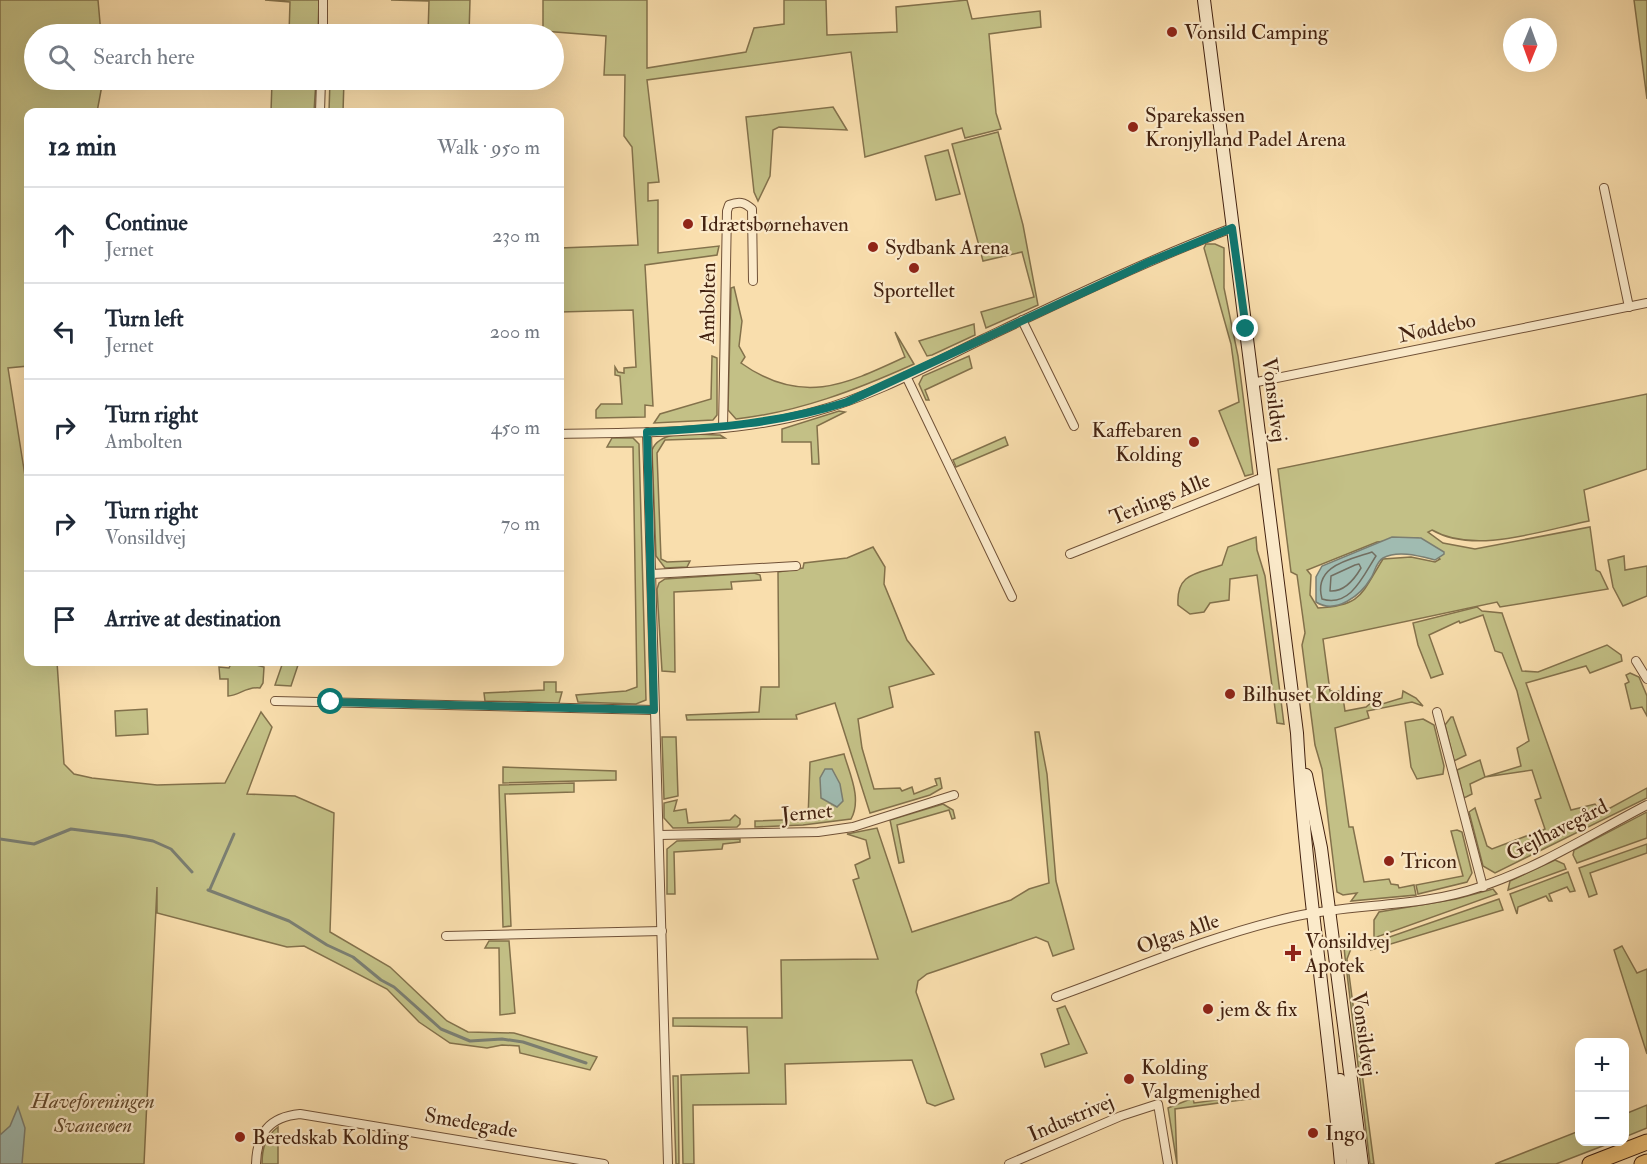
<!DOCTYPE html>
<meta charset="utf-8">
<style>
:root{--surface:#fff;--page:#f6f6f7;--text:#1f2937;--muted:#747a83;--line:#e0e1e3}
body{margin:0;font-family:"IM FELL Double Pica",serif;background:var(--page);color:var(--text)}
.controls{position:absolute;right:18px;bottom:18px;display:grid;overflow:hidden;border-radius:12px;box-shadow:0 6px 24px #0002}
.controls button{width:54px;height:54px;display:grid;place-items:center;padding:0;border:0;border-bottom:2px solid var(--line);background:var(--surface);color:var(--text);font:30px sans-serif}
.compass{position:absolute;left:1503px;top:18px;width:54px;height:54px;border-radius:50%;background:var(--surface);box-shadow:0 6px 24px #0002;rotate:181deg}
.stop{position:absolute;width:18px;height:18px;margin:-14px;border:4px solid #0f766e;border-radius:50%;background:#fff}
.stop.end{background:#0f766e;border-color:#fff;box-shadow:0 2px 6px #0008}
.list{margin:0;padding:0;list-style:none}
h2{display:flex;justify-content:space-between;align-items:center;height:78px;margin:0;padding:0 24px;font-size:26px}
h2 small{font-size:20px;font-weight:400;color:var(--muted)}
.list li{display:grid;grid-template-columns:39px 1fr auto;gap:18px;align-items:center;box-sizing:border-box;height:96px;padding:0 24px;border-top:2px solid var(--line)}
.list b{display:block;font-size:22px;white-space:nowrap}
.list p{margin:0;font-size:20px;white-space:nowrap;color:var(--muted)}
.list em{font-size:20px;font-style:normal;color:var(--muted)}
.icon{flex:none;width:33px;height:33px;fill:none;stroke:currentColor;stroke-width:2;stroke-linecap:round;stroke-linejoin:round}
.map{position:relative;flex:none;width:1647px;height:1164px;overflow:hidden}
.search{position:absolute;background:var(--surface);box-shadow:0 6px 24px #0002;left:24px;top:24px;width:540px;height:66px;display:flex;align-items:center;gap:15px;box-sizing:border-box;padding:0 21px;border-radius:33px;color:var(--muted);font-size:22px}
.panel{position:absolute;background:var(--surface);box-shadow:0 6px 24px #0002;left:24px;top:108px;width:540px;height:558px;border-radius:12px}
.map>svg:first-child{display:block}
.green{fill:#c3c086;stroke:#83714b;stroke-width:1.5;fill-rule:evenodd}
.water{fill:#a0bbb1;stroke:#7b7e71;stroke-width:1.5}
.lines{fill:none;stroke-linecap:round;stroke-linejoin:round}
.shore{stroke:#726e60;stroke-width:1.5}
.stream{stroke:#7b7e71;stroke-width:3}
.street-casing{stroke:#705137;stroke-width:10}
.secondary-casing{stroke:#432210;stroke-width:14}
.highway-casing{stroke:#432210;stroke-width:17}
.street{stroke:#fbeaca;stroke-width:8}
.secondary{stroke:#fbeaca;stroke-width:12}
.highway{stroke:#ecbf76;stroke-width:15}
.route{stroke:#0f766e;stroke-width:8}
.poi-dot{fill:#8f2418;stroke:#fbeaca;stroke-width:2}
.labels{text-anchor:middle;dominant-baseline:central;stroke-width:4.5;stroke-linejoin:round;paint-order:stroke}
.poi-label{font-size:21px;fill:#432210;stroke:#fbeaca;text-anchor:start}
.street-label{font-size:21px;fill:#432210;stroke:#fbeaca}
.park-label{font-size:21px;font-style:italic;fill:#634a2e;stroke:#fbeaca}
</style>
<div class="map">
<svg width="1647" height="1164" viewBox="0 0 1647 1164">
<rect width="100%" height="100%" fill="#f9dead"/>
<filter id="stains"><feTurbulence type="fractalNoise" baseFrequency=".00333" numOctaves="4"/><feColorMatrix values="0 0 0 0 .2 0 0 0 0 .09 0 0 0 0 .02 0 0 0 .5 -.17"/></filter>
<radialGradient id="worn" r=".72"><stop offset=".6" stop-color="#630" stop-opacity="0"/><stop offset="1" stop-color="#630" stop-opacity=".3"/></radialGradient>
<g class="green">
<path d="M0,0H98L101,34H34V80H103L97,112H28V366L8,368L28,495V662H57L64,764L74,774L92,778L157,785L225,783L261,712L272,727L247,794L295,796L334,813L330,932L390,967L447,1021L468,1032L514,1033L597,1057L590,1070L520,1053L519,1046L502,1045L487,1048L450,1043L419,1022L387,989L304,946L287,947L157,913V887L144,1164H0Z"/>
<path d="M265,0H319L318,34H289L290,2Z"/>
<path d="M391,0H470L469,34H428L429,1Z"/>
<path d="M543,0H647V68L746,52L754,28L784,24V0H826L827,35L897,32L896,7L967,0L972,19L1040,11L1041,27L989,34L996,113L1001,129L965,138L962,128L865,157L851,52L647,80L659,182L648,183V201L658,200V253L719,246L717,255L645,265L653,406L645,405V417L596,418V410L601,404H622L620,376L615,375V367L618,372L624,373V368L636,367L633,310L560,312V248L638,245L632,147L624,136L625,75H604L606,36L543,31Z"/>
<path d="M1634,0H1647V99Z"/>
<path d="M288,80H316L314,112H271L272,81Z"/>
<path d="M330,80H344L343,112H329Z"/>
<path d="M833,107L847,130L779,127L773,130L770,176L758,201L754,192L746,117Z"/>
<path d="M998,132L1023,225L1038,305L986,328L981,312L1034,297L1022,252L983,261L952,144Z"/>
<path d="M948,150L960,194L936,200L925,156Z"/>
<path d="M1206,244H1215L1224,248V288L1238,356L1253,474L1245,476L1219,411L1239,402L1231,344L1204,248Z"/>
<path d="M734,287L742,321L739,346L745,357L741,363C801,406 845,385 905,357L895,332L914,364C856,390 799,412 736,419L728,410L731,288Z"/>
<path d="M974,324L975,335L932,355L927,356L919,341Z"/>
<path d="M712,356L717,358V415L713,420L654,423L660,414L711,399Z"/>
<path d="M969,356L972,368L925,390L929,400H926L919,384L923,376Z"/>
<path d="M1647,394V469L1584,490L1589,521C1543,530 1475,555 1432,530L1428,532L1443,543L1475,549L1590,527L1596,570L1600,572L1608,589L1500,607L1497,602L1323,639L1330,691H1342L1345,711L1366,707L1372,702L1379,705L1402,698L1403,691L1416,698L1423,706L1412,702L1367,711L1369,718L1335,728L1349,827H1353L1364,882L1389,879L1391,884L1398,885L1399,888L1414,885L1416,895L1351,901L1357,893L1343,895L1337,892L1322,769L1315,745L1302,645L1305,633L1297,575L1291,572L1278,469ZM1418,538L1440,559L1435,562L1411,557L1383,559C1361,594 1362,606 1318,608L1310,595L1311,575L1307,570L1377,542Z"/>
<path d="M839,411L845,412L817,426L819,464H812L811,442H782V429Z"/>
<path d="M720,435L725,438L665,440L657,453L661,559L667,562L690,561L687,567L665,568L656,556L652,450C661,428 699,435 720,435Z"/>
<path d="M1005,437L1008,445L956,467L953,460Z"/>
<path d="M612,438H633L639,444L646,700L636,704L578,702L576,695L626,691L637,687L633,447H607Z"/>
<path d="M1256,537L1257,550L1265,576L1284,724L1277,723L1257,575L1230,579L1229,600L1210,603L1204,612L1190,614L1178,605C1176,573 1196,574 1222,565L1228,547Z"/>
<path d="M873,547L885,567L884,584L907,640L934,674L889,687L893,707L858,719L862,748L874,789L900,788L902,791L912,787L914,794L937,785L935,779L940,778L942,788L930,795L870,813L835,703L796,715L797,719L687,720L686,715L759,712L761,687H779L778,572L803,568L804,563L847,558Z"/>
<path d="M1624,556L1625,570L1647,566V596L1623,606L1613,587L1608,560Z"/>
<path d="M754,573L760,575L761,580L731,582L732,589L674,592L675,672L662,671L657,589L659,583L665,579Z"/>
<path d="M1477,607L1482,611L1502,613L1522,671L1538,672L1607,645L1621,655L1622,661L1590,673L1586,666L1526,683L1571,810L1595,804L1601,813L1647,788V798L1495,873L1483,866L1469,812L1475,808L1487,846L1492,849L1545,829L1535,800L1541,798L1532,770L1485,777L1470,784L1472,794L1464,798L1457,770L1480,760L1485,777L1521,766L1517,748L1529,741L1517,691L1502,653L1495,651L1483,615L1460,623L1459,621L1429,635L1443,674L1431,678L1418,645L1413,623Z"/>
<path d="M232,662H257L256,665L264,667L263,683L260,688C247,686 240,695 228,696V679H220L219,667L229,668Z"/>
<path d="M283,662H299L291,686L275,685Z"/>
<path d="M1630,673L1639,677L1647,696V716L1642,707L1631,709L1625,684L1629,682L1626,675Z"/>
<path d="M544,682H556V692H562L559,703L485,701L484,693L544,690Z"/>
<path d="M147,709L148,734L116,736L115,711Z"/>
<path d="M1451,717H1453L1466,755L1454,761L1445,725Z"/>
<path d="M1423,719L1434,725L1444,766L1443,774L1417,779L1411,767L1405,722Z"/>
<path d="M1035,732H1039L1047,774L1056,881L1074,949L1053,956L1048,942L1036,937L927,974L918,981L916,992L954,1099L935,1106L927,1103L912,1060L785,1064L786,1104L693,1105L694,1164H683L681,1075L749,1073L747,1027L673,1026V1018H782L781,960L878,959L853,880L859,878L855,865L870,858L866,840L847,834L877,828L912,932L1011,900L1029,889L1049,883Z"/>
<path d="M662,737H676L678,796L664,799Z"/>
<path d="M844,754C850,775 862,799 851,819L803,825L755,827V821L808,819L810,762Z"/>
<path d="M503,767L616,771V780L503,783Z"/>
<path d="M574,783V792L505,794L511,926L503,927L499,785Z"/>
<path d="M677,800L674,811L686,809L688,823L730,820L735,815L740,819V824L737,827L673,828L664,818V803Z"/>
<path d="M943,804L953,810L955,818L952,819L949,810L897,825L904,862L899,863L890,820Z"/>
<path d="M1647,812V838L1577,863L1573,855L1574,850Z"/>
<path d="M1457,830L1462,832L1472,873L1467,882L1418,894L1416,885L1463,876L1451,831Z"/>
<path d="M740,839V842L723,844L722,849L674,852L675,894H667V849L677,841Z"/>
<path d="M1647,844V853L1590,873L1597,894L1589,897L1579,868Z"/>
<path d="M1555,860L1564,864L1566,869L1508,890L1510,881Z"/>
<path d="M1568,872L1575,891L1570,892L1567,887L1549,894L1552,901H1549L1546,896L1518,907L1517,914L1510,894Z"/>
<path d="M1493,889L1497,894L1374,938V920L1379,912L1456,899Z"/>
<path d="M1499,899L1503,910L1371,950L1372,943Z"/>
<path d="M489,941H509L515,1013L500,1015L499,948H485Z"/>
<path d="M1352,946L1347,959L1374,1164H1370L1345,957L1344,947Z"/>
<path d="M1622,946L1637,973L1647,969V1054L1614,950Z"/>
<path d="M1065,1006L1087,1053L1045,1067L1041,1054L1069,1044L1057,1009Z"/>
<path d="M673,1076H678L679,1164H676Z"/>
<path d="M1255,1095V1098L1175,1109L1177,1164L1168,1108L1193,1098L1194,1103Z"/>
<path d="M1647,1105V1128L1625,1137V1114Z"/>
<path d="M278,1127V1164H262C262,1149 265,1137 278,1127Z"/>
<path d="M1579,1131L1580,1142H1613L1556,1164H1495Z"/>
</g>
<g class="water">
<path d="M1392,537L1421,538L1444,552V554L1435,560C1419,556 1398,550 1383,558C1376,562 1375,572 1371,578C1361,595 1336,615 1316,602V577L1322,566Z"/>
<path d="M825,769H832L840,784L843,801L837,807L821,798L820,778Z"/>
<path d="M18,1107L25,1128L22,1164H0V1135L10,1126Z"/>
</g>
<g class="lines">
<g class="shore">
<path d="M1372,552L1376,556C1364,574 1351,608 1322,599C1313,566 1348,560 1372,552Z"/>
<path d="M1355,565L1359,564L1361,568C1354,580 1344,592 1330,591L1331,576Z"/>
</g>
<g class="stream">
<path d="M0,839L34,844L71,829L126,836L153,841L171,849L192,872"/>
<path d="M210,889L234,834"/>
<path d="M208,890L289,921L327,945L353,957L381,980L394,987L441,1029L470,1041L502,1039L523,1042L586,1063"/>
</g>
<defs>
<g id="street">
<path d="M323,34V0"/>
<path d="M320,112L321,80"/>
<path d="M1604,188L1629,307"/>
<path d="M1022,320L1074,426"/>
<path d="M906,376L1012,597"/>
<path d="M1252,383L1647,303"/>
<path d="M723,428L727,211L729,205C739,201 744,202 752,209L753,281"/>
<path d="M647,432L668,1164"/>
<path d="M560,434C645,432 734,435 817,411C875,395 929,365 983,339C1065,300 1148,260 1232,228"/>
<path d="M1070,554L1264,477"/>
<path d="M652,574L796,566"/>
<path d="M1636,661L1647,679"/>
<path d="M275,701L654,710"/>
<path d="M1437,712L1483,887"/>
<path d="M659,835L818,832L853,827L954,795"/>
<path d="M446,936L662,931"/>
<path d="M1056,997C1134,969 1212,935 1292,917C1355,903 1419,908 1480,887C1538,868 1593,833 1647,805"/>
<path d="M256,1164C257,1133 269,1117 300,1114L604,1164"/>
<path d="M1009,1164L1121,1116L1158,1104L1168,1164"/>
</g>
<g id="secondary">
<path d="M1204,0L1297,733C1305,877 1328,1020 1341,1164"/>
<path d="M1306,775L1321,848L1362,1164"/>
<path d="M1340,1080L1353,1164"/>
</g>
<g id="highway">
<path d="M1590,1164L1647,1142"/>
<path d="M1642,1164L1647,1162"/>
</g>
</defs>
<use href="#street" class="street-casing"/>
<use href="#secondary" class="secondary-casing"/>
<use href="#highway" class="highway-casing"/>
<use href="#street" class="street"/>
<use href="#secondary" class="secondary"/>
<use href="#highway" class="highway"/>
</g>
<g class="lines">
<path class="route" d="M331,702L654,710L647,432C716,428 781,423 847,402L1149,262L1232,228L1246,329"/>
</g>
<g class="poi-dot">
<circle cx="1172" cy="32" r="6"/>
<circle cx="1133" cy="127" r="6"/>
<circle cx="688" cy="224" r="6"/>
<circle cx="873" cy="247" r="6"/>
<circle cx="914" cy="268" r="6"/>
<circle cx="1194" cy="442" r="6"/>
<circle cx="1230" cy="694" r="6"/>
<circle cx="1389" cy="861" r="6"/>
<path d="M1290 944h6v6h6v6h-6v6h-6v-6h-6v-6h6z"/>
<circle cx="1208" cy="1009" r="6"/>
<circle cx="1129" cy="1079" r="6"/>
<circle cx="1313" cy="1133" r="6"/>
<circle cx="240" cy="1137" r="6"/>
</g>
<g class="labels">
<g class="poi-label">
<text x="1184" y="32">Vonsild Camping</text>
<text x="1145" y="115">Sparekassen<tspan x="1145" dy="24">Kronjylland Padel Arena</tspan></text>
<text x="700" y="224">Idrætsbørnehaven</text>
<text x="885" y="247">Sydbank Arena</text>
<text x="914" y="290" text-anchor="middle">Sportellet</text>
<text x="1182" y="430" text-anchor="end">Kaffebaren<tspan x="1182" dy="24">Kolding</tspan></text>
<text x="1242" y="694">Bilhuset Kolding</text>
<text x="1401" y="861">Tricon</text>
<text x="1305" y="941">Vonsildvej<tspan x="1305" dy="24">Apotek</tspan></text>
<text x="1220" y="1009">jem &amp; fix</text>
<text x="1141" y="1067">Kolding<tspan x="1141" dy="24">Valgmenighed</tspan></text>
<text x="1325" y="1133">Ingo</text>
<text x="252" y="1137">Beredskab Kolding</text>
</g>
<g class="street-label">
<text transform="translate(708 303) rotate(-89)">Ambolten</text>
<text transform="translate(1437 328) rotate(-12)">Nøddebo</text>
<text transform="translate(1274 400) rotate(83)">Vonsildvej</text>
<text transform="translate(1160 499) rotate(-22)">Terlings Alle</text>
<text transform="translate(807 813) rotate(-5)">Jernet</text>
<text transform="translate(1557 830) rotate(-27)">Gejlhavegård</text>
<text transform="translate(1178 934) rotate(-19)">Olgas Alle</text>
<text transform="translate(1364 1034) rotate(82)">Vonsildvej</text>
<text transform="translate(1071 1118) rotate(-23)">Industrivej</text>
<text transform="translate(471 1123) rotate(10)">Smedegade</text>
</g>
<g class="park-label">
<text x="93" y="1101">Haveforeningen<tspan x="93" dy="24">Svanesøen</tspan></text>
</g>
</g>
<rect width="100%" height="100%" filter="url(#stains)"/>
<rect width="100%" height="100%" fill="url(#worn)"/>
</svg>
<div class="controls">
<button>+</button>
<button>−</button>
</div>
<svg class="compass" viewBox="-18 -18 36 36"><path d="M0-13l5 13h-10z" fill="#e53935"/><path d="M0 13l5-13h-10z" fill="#747a83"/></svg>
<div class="stop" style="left:331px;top:702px"></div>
<div class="stop end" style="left:1246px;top:329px"></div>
<div class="search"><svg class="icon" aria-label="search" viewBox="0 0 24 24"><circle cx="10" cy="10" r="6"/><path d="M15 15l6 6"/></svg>Search here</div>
<section class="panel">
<h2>12 min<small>Walk · 950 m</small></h2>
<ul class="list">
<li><svg class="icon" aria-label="ahead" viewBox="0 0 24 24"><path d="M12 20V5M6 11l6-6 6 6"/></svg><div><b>Continue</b><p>Jernet</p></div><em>230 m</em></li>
<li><svg class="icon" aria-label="left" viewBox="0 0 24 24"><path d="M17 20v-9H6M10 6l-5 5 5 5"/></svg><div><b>Turn left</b><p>Jernet</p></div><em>200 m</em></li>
<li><svg class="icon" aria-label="right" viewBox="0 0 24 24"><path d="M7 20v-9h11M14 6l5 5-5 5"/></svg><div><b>Turn right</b><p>Ambolten</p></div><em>450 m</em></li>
<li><svg class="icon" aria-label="right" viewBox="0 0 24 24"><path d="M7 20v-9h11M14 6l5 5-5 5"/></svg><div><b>Turn right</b><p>Vonsildvej</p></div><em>70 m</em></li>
<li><svg class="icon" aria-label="arrive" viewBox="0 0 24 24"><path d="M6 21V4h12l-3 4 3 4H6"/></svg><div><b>Arrive at destination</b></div></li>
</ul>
</section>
</div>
